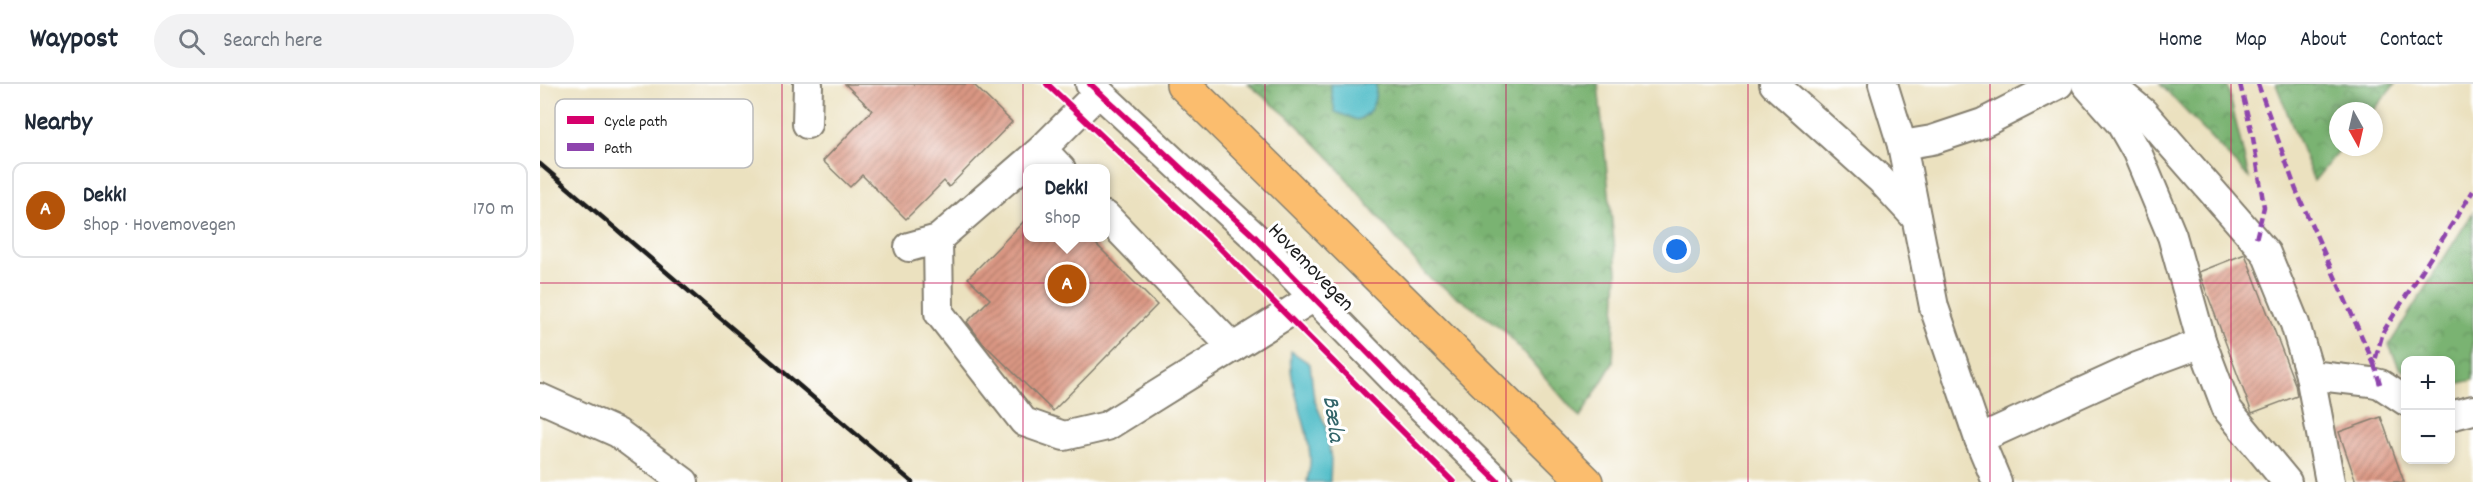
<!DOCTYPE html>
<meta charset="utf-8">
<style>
:root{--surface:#fff;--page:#f2f2f3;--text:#1f2937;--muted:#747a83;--line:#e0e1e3;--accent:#b45309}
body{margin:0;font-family:Dekko,sans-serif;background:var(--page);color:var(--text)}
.controls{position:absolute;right:18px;bottom:18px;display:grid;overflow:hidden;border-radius:12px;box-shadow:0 3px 9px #0003}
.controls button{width:54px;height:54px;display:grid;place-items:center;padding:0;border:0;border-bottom:2px solid var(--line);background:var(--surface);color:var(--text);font:30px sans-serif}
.compass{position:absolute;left:1789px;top:18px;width:54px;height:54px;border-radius:50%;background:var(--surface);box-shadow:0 3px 9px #0003;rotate:172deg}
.you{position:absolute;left:1137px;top:166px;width:21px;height:21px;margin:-15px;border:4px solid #fff;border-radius:50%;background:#1a73e8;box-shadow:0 0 0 9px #1a73e833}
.badge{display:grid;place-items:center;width:39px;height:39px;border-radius:50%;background:var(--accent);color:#fff;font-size:20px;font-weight:700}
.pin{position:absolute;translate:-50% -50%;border:3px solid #fff;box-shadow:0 2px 6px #0006}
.popup{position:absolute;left:483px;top:80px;width:87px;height:78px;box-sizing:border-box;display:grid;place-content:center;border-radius:12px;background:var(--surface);filter:drop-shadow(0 2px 4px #0005);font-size:20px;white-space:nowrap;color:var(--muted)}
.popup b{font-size:22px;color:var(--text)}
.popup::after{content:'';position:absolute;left:50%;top:100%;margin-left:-12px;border:12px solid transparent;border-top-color:var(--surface)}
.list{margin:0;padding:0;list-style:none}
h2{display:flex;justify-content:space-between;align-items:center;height:78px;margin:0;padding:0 24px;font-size:26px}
h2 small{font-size:20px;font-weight:400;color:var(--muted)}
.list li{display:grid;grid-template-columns:39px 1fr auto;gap:18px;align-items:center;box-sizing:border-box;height:96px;margin:0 12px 12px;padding:0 12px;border:2px solid var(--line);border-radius:12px}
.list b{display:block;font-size:22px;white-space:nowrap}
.list p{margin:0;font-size:20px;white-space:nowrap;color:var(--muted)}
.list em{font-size:20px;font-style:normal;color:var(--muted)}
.icon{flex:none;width:33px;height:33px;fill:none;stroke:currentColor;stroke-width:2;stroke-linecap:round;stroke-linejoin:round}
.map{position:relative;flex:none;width:1933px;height:398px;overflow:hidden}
header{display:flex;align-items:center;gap:36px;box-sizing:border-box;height:84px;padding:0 30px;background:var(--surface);border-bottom:2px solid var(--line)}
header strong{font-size:28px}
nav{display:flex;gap:33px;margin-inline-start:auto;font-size:21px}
.search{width:420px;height:54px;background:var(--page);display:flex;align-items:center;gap:15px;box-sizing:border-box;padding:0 21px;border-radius:33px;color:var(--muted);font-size:22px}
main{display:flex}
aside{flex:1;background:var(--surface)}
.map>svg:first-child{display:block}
.forest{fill:url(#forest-crowns);stroke:#4b6847;stroke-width:1.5}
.water{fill:#4ebcc7;stroke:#356c72;stroke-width:1.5}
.building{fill:url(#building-hatch)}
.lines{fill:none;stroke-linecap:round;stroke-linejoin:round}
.minor-casing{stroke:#847e6e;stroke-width:32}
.highway-casing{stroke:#847e6e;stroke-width:36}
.minor{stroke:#fff;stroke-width:28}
.highway{stroke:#fbbd6e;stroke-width:33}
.rail{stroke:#1c1c1c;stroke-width:4.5}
.quiet{stroke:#8e44ad;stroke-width:4.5;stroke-dasharray:9 4.5;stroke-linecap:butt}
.cycleway-casing{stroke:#fff;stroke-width:10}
.cycleway{stroke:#d6006c;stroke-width:6}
.grid{fill:none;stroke:#c2185b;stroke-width:1.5;stroke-opacity:0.55}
.labels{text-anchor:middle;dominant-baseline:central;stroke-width:6;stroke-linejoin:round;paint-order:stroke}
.street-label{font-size:22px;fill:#1c1c1c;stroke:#fff}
.water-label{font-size:24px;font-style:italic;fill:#326469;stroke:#fff}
.key{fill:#fff;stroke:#bbb;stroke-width:1.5}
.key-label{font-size:16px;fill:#1c1c1c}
</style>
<header>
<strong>Waypost</strong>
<div class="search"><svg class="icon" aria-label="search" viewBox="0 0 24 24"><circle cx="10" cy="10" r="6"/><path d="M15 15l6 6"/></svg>Search here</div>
<nav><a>Home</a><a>Map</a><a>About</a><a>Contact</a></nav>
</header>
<main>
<aside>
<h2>Nearby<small></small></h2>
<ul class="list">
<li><span class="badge">A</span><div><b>Dekk1</b><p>Shop · Hovemovegen</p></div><em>170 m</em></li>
</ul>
</aside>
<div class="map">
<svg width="1933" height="398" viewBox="0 0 1933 398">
<defs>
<pattern id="forest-crowns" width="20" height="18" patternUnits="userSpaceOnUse" patternTransform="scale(1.5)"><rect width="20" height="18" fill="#7ab372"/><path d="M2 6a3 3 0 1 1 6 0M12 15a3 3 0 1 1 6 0" fill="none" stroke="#63915d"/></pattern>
<pattern id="building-hatch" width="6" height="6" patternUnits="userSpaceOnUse" patternTransform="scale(1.5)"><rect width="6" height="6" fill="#da9783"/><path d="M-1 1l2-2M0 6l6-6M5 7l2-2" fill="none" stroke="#b07a6a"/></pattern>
</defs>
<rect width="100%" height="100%" fill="#fff"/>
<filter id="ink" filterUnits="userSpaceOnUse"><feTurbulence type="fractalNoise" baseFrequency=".0167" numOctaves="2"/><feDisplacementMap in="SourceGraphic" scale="12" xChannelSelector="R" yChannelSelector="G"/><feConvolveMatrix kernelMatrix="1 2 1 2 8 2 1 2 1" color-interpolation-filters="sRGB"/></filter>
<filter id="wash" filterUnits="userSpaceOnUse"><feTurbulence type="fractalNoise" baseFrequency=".008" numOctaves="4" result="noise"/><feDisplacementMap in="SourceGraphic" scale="24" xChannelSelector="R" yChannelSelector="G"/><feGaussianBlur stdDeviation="1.35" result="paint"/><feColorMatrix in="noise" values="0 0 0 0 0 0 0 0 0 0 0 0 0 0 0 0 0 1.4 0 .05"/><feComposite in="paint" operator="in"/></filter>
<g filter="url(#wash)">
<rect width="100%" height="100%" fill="#ebe1bf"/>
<g class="forest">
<path d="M708,0H1058L1077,187L1073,279L1040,334L964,246L887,192L787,71L753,37Z"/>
<path d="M1620,0H1687L1709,94Z"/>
<path d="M1736,0H1855L1833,27H1798V63H1802L1774,97Z"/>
<path d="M1933,128V296L1911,301L1910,276H1866L1865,288L1859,283L1849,261Z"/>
</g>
<g class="water">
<path d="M790,0H836C836,16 834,29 817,36L795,28Z"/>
<path d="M751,267L770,280L774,315L786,343L791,376L790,398H767C768,390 771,382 770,374C769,338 747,303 751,267Z"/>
</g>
<g id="blocks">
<g class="building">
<path d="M305,0H433L472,38L409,103L404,97L366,135L322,91L310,103L283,77L332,26Z"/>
<path d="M488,133V153H549L617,221L513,327L442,258L427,238L450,215L428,194Z"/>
<path d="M1705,170L1755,300L1757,312L1712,329L1659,188Z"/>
<path d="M1841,333L1864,398H1816L1799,348Z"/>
</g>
</g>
</g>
<g filter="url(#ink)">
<use href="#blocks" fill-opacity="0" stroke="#847e6e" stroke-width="1.5"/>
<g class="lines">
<defs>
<g id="minor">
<path d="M550,0L716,154L872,314L958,398"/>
<path d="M1234,0L1340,95L1376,134"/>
<path d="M1343,0L1362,61L1394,223L1439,355L1457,398"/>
<path d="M1546,0L1581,40L1597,68L1632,152L1662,259L1687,325L1747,398"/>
<path d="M1569,0L1603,28L1726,169L1755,240L1770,291L1790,398"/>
<path d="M267,40L268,0"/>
<path d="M1362,61L1392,56L1443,39L1519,0"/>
<path d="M502,65L521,85"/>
<path d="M566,132L693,264"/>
<path d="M398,155L399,229L484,338L524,352L567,342L774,213"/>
<path d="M369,163L398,155L502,65L559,8"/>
<path d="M1770,291L1831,298L1840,300L1866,317"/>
<path d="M0,314L78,349L144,398"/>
<path d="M1910,332L1933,326"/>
<path d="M1439,355L1597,283L1662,259"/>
</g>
<path id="highway" d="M643,0L1046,398"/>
</defs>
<use href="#minor" class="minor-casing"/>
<use href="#highway" class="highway-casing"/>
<use href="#minor" class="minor"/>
<use href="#highway" class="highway"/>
<path class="rail" d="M0,80L372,398"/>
<g class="quiet">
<path d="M1700,0L1713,54L1724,123L1716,155"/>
<path d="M1718,0L1756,106L1834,280"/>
<path d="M1840,300L1834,280L1843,248L1933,107"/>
</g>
<defs>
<g id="cycleway">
<path d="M507,0L676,160L913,398"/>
<path d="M550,0L716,154L872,314L958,398"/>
</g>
</defs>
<use href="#cycleway" class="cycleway-casing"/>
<use href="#cycleway" class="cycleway"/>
</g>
</g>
<path class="grid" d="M242,0V398M483,0V398M725,0V398M966,0V398M1208,0V398M1450,0V398M1691,0V398M0,199H1933"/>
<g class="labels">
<g class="street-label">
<text transform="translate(770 184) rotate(46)">Hovemovegen</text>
</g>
<g class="water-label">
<text transform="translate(792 335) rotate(82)">Bæla</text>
</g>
</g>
<rect x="15" y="15" width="198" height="69" rx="9" class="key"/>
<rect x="27" y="32" width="27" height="8" fill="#d6006c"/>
<rect x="27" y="59" width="27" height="8" fill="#8e44ad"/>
<g class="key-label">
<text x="64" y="42">Cycle path</text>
<text x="64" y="69">Path</text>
</g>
</svg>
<div class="controls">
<button>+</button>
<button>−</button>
</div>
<svg class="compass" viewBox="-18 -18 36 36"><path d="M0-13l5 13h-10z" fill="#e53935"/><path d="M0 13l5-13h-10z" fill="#747a83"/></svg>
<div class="you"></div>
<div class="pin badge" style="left:527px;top:200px">A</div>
<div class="popup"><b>Dekk1</b>Shop</div>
</div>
</main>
